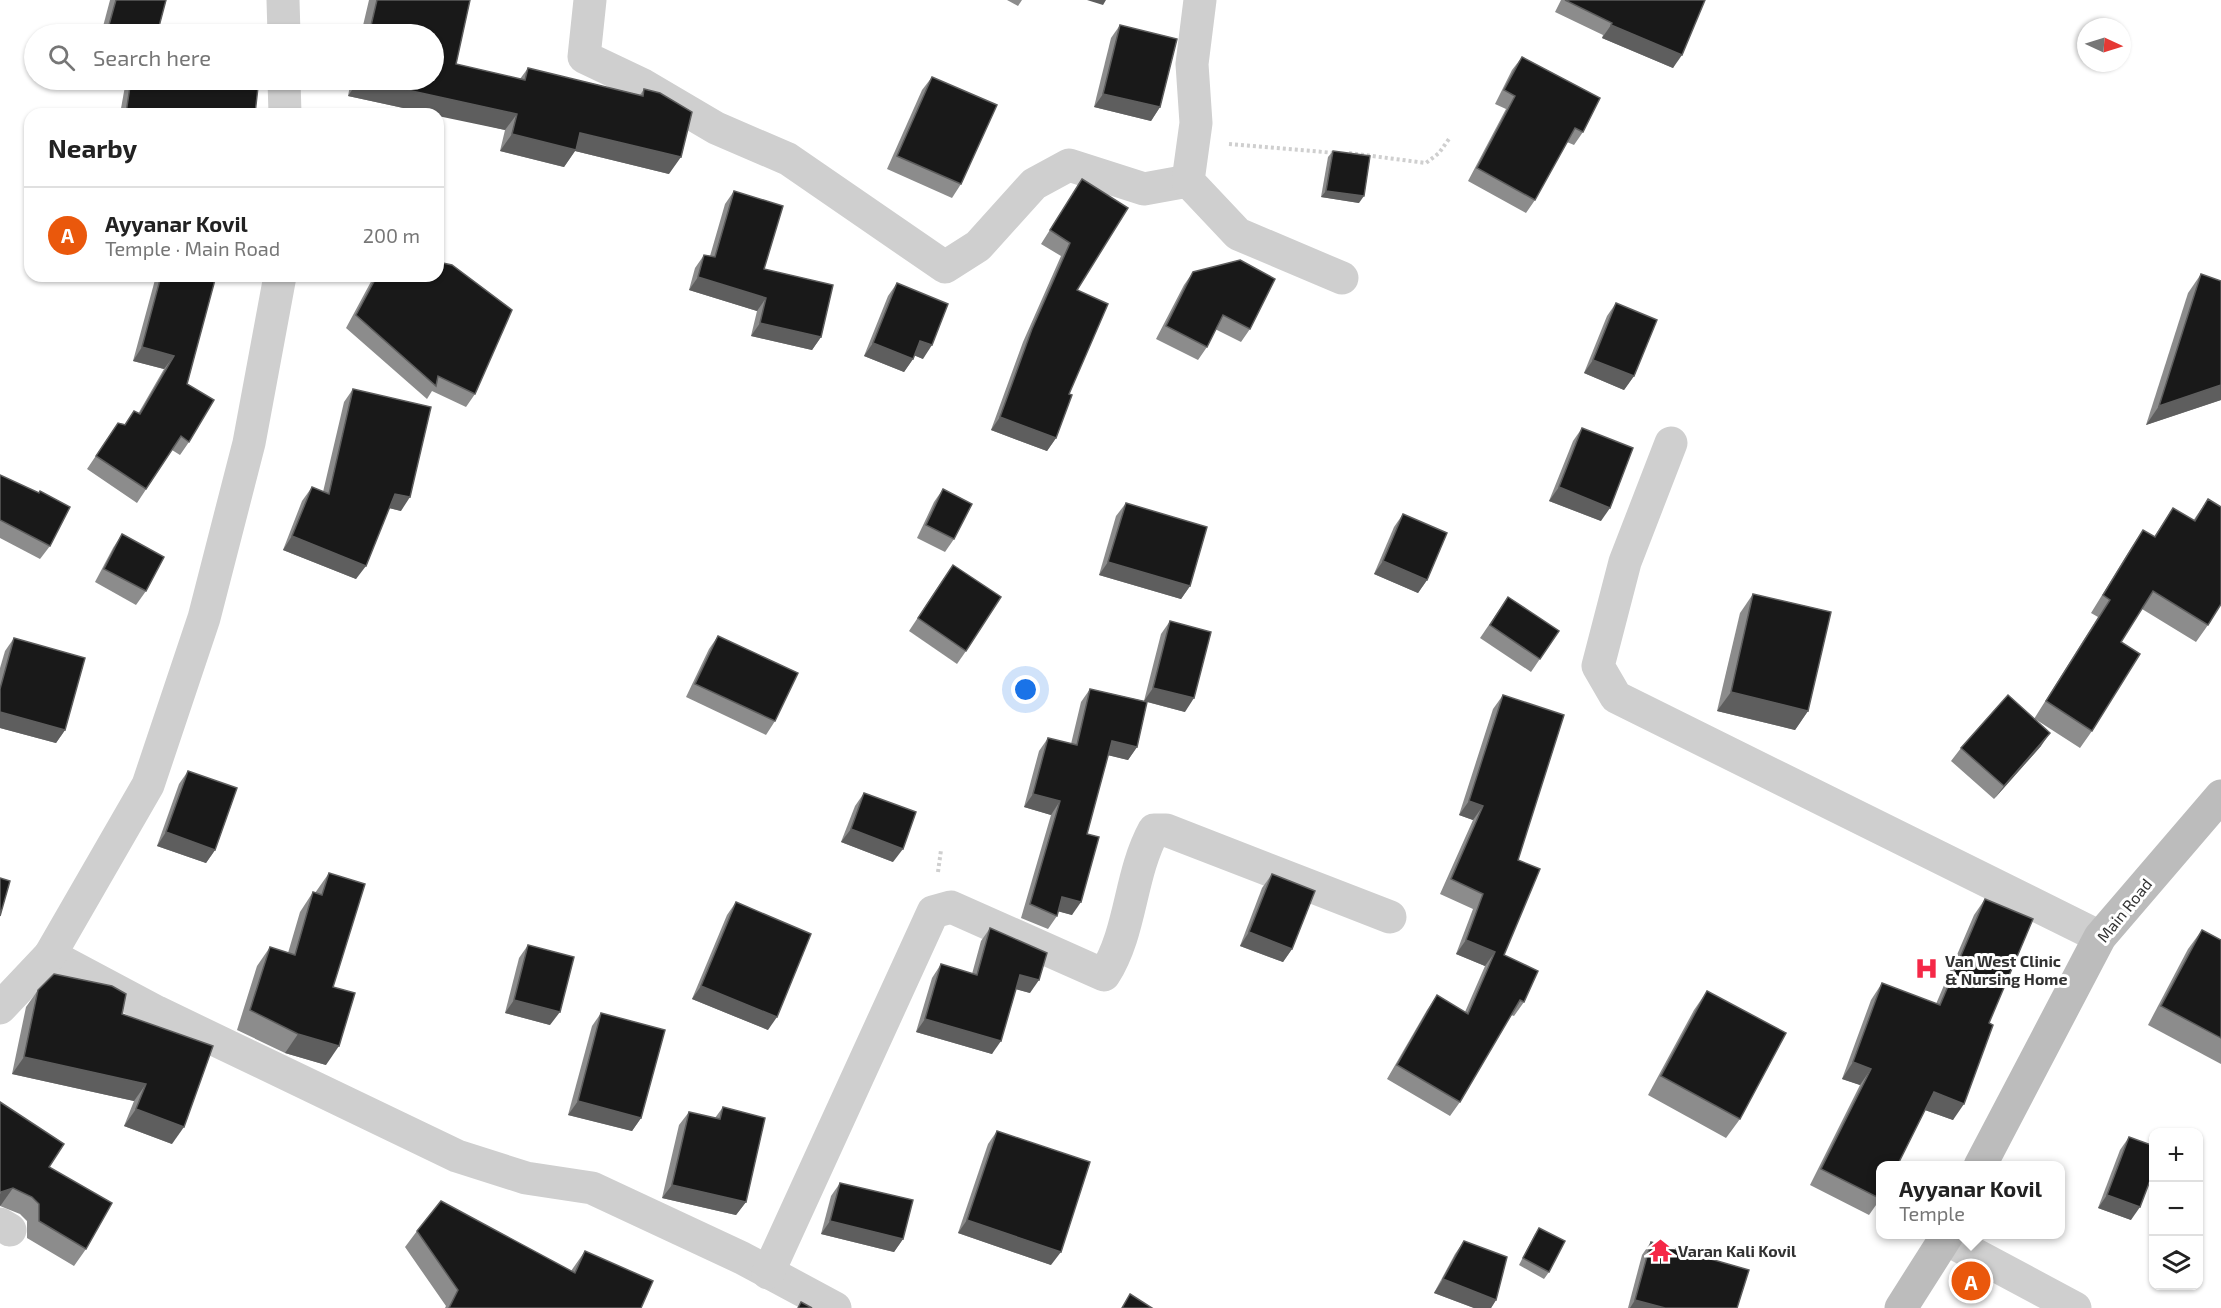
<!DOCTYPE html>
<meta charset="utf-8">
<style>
:root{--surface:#fff;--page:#f6f6f6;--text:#222;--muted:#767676;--line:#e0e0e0;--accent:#ea580c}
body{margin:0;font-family:"Exo 2",sans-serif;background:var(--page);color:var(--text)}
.controls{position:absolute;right:18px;bottom:18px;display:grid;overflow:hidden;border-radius:12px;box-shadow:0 2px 4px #0004}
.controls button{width:54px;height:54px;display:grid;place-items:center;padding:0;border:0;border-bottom:2px solid var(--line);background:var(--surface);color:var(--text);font:30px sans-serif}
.compass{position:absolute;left:2077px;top:18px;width:54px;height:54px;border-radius:50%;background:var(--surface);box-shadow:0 2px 4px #0004;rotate:94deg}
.you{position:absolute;left:1026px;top:690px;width:21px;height:21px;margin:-15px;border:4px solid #fff;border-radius:50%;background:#1a73e8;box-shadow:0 0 0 9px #1a73e833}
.badge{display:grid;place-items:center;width:39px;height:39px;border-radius:50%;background:var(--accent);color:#fff;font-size:20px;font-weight:700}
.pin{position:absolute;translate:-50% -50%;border:3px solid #fff;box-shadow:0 2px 6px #0006}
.popup{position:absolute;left:1876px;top:1161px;width:189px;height:78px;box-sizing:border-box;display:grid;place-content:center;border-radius:12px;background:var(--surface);filter:drop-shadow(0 2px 4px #0005);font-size:20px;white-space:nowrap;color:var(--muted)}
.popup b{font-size:22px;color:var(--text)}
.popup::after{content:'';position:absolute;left:50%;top:100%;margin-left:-12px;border:12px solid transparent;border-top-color:var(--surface)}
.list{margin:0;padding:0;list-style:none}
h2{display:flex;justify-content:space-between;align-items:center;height:78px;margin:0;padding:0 24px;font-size:26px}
h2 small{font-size:20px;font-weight:400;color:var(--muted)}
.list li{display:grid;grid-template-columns:39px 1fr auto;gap:18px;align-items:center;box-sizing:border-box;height:96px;padding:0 24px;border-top:2px solid var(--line)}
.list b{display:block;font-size:22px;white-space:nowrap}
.list p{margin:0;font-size:20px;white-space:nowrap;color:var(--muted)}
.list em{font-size:20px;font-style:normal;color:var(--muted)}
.icon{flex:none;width:33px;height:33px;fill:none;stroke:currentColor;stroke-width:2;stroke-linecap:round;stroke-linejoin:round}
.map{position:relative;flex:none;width:2221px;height:1308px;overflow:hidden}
.search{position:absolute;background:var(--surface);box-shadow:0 2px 4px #0004;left:24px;top:24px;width:420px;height:66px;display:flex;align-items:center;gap:15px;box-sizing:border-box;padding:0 21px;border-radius:33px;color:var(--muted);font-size:22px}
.panel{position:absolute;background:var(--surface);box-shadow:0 2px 4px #0004;left:24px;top:108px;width:420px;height:174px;border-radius:18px}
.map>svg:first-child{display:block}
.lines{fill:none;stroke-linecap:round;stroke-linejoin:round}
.path{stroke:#cfcfcf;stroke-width:4;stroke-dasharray:3 3;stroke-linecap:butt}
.street{stroke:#cfcfcf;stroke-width:33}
.secondary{stroke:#bcbcbc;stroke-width:33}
.wall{fill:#8c8c8c}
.shaded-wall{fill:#5e5e5e}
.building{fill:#191919;stroke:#5e5e5e;stroke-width:1.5}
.labels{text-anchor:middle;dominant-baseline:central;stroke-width:6;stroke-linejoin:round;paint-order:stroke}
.street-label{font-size:16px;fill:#323232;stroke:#fff}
.poi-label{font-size:16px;font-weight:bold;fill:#323232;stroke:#fff;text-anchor:start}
</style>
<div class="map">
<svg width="2221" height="1308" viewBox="0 0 2221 1308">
<rect width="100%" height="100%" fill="#fff"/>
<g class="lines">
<g class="path">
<path d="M1229,144L1335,153"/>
<path d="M1349,153L1426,163L1439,153L1449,139"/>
<path d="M938,872L941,850"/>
</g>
<g class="street">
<path d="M283,0L284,34"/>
<path d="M590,0L584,57L643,85L716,128L788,159L945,267L978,246L1034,184L1069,165L1144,189L1188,181"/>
<path d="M1200,0L1192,64L1196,123L1188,181L1238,234L1342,278"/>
<path d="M284,80L285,114"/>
<path d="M1671,443L1625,562L1598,666L1616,697L2100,937"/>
<path d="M50,955L157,1012L457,1156L526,1178L592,1188L742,1258L835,1308"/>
<path d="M0,1008L50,955L148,785L204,618L249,443L280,276"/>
<path d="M0,1224L10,1230"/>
<path d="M1946,1239L2075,1308"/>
<path d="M768,1273L933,912L951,907L1104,975C1132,931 1129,876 1154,830H1166L1390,917"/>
</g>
<g class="secondary">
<path d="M1980,1166L2100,937L2221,796"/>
<path d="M1901,1308L1948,1234"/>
</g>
</g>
<g class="wall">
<path d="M110,0H166L157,34H101Z"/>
<path d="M369,0H470L456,64L520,79L528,68L640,95L644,89L669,174L575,151L564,167L500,151L505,130L438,114H431L348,96L351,80H434V34H361Z"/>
<path d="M1007,0H1022L1018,6Z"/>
<path d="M1561,0H1705L1673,68L1602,38L1603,35L1555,12Z"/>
<path d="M1120,25L1160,107L1151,121L1094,107L1111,38Z"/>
<path d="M1522,57L1583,132L1574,145L1567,142L1535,200L1526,213L1468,181L1506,109L1495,104L1512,70Z"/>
<path d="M932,77L961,184L952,198L887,169L922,90Z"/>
<path d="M129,80H180L255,114H120L125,86Z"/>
<path d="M1333,151L1359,203L1321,197L1328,157Z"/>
<path d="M1082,179L1077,290L1069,394L1056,438L1047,451L991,430L1023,342L1061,256L1041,244Z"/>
<path d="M734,191L764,269L821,337L812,350L751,336L757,311L689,290L695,268L704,255L710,256L725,204Z"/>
<path d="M1193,272L1250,329L1241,342L1215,329L1207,347L1198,360L1156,339L1184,285Z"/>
<path d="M2201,274L2221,400L2146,425L2188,293Z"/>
<path d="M156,276H216L187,384L189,442L180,455L172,450L137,503L87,469L118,423L125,424L138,414L164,369L133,361Z"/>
<path d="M374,276H438L475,394L466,407L432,391L427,399L346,328Z"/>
<path d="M897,283L923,359L914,355L913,359L904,372L864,356L888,296Z"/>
<path d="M1616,303L1634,376L1624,390L1584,373L1607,316Z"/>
<path d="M353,389L401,511L389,508L356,579L283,550L302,501L312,487L323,492L344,402Z"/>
<path d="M1582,428L1601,521L1549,501L1573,441Z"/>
<path d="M0,475L50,546L40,559L0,538Z"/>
<path d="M943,489L954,539L945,552L917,538L934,502Z"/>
<path d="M2208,499V625L2196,642L2142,609L2121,642L2092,731L2080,748L2035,719L2041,746L1994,799L1951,761L1961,748L2034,719L2098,617L2091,613L2131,548L2143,530L2154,537L2173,508L2193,521Z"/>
<path d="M1126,503L1190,586L1181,599L1099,575L1116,516Z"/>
<path d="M1403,514L1427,580L1418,593L1374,574L1394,527Z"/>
<path d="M122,534L146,591L136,605L95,582L113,548Z"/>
<path d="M944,578L966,651L957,664L909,631Z"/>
<path d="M1753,594L1808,711L1795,730L1717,711L1740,613Z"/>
<path d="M1508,597L1559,631L1531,672L1480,638Z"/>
<path d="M1170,621L1185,712L1147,702L1137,747L1128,760L1108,755L1087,834L1072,915L1058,911L1057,916L1048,929L1021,918L1051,815L1024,807L1039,751L1048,738L1071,744L1081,702L1090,689L1144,701L1161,634Z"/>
<path d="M718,636L775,721L766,735L686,697L709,649Z"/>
<path d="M14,638L65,730L56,743L0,728V668L5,651Z"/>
<path d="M1503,695L1518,860L1504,955L1524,1002L1514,1016L1511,1015L1460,1102L1450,1116L1387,1079L1427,1010L1437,995L1465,1012L1485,966L1456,954L1473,909L1440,894L1473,820L1459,815L1493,709Z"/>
<path d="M188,771L215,850L206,863L157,846L179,784Z"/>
<path d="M864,793L893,862L841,842L855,806Z"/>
<path d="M329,873L333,987L326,1065L285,1053L237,1030L257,966L270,947L288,953L300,912L313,892L315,893Z"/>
<path d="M1272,874L1292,949L1283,962L1240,946L1262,888Z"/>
<path d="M1985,899L1989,1023L1953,1120L1925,1110L1881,1198L1869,1215L1810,1185L1860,1085L1842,1079L1871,1000L1882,983L1936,1004L1974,915Z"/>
<path d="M736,902L768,1030L692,999L727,915Z"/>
<path d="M990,928L1030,993L1016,989L992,1054L916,1032L932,978L941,964L972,974L981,941Z"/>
<path d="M2202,930L2221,940V1064L2148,1025L2188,949Z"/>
<path d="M528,945L550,1025L505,1013L519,958Z"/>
<path d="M38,990L122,1014L172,1144L124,1126L134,1101L12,1074L26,1007Z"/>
<path d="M1707,991L1740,1119L1726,1138L1648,1095L1694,1010Z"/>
<path d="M601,1013L641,1118L632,1131L568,1115L592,1026Z"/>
<path d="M0,1102L49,1167L86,1249L74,1266L27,1238V1221L20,1214L0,1206Z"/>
<path d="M723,1107L746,1202L736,1215L662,1198L679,1125L689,1112L715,1118Z"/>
<path d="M997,1131L1051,1265L958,1233L988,1144Z"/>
<path d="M2129,1137L2131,1220L2098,1208L2120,1150Z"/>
<path d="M840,1183L903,1239L894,1252L821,1234L831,1196Z"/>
<path d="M1539,1228L1549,1272L1544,1279L1519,1265L1535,1234Z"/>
<path d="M417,1231L571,1271L585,1251L641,1308H445L446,1306L405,1247Z"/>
<path d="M1464,1241L1496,1300L1491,1308H1474L1434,1293L1455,1254Z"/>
<path d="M1651,1242L1737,1308H1628L1642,1255Z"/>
</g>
<g class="shaded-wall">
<path d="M1087,0H1106L1103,5Z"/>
<path d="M109,25L146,34H103Z"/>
<path d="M1611,25L1682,55L1673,68L1602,38Z"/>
<path d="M359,80H362L517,114L505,130L438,116V114H431L348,96Z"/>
<path d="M1103,94L1160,107L1151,121L1094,107Z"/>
<path d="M580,133L681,157L669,174L575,151L564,167L500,151L512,134Z"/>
<path d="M1326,191L1364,196L1359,203L1321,197Z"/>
<path d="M698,277L766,298L757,311L689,290Z"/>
<path d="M760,323L821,337L812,350L751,336Z"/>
<path d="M920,341L932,345L923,359L911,354Z"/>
<path d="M873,343L913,359L904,372L864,356Z"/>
<path d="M142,347L174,356L164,369L133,361Z"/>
<path d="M1593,360L1634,376L1624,390L1584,373Z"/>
<path d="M2221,385V400L2146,425L2159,406Z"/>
<path d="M1000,417L1056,438L1047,451L991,430Z"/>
<path d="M1559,487L1610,508L1601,521L1549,501Z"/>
<path d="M395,494L410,497L401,511L385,507Z"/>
<path d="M292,536L366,566L356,579L283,550Z"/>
<path d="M1383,561L1427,580L1418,593L1374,574Z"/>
<path d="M1108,562L1190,586L1181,599L1099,575Z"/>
<path d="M1153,688L1194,698L1185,712L1144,701Z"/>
<path d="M1731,692L1808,711L1795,730L1717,711Z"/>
<path d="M0,712L65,730L56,743L0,728Z"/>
<path d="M2050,733L2041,746L1994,799L2004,786Z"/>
<path d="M1112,741L1137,747L1128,760L1103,754Z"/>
<path d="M1033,794L1060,801L1051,815L1024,807Z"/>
<path d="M1469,801L1483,806L1473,820L1459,815Z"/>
<path d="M851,829L903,849L893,862L841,842Z"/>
<path d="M166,832L215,850L206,863L157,846Z"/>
<path d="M1062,897L1081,902L1072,915L1053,910Z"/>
<path d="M1249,932L1292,949L1283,962L1240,946Z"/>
<path d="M1466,940L1495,952L1485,966L1456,954Z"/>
<path d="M1020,975L1039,980L1030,993L1011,988Z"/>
<path d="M701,986L777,1017L768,1030L692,999Z"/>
<path d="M514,1000L560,1012L550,1025L505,1013Z"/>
<path d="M925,1019L1001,1041L992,1054L916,1032Z"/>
<path d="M298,1034L339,1046L326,1065L285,1053Z"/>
<path d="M24,1057L146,1084L134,1101L12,1074Z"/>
<path d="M1853,1062L1871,1069L1860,1085L1842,1079Z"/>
<path d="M1934,1092L1964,1104L1953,1120L1922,1109Z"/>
<path d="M578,1101L641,1118L632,1131L568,1115Z"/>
<path d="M136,1109L184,1127L172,1144L124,1126Z"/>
<path d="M672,1185L746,1202L736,1215L662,1198Z"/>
<path d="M13,1188L1,1205L0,1206V1194L1,1192Z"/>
<path d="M2107,1195L2140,1207L2131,1220L2098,1208Z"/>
<path d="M967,1220L1061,1252L1051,1265L958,1233Z"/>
<path d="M830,1221L903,1239L894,1252L821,1234Z"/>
<path d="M1443,1279L1496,1300L1491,1308H1474L1434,1293Z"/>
<path d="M1635,1300L1665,1308H1630Z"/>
</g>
<g class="building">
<path d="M116,0H166L157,34H146L109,25Z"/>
<path d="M377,0H470L456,64L525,80L528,68L643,96L644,89L660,93L692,112L681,157L580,133L576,150L512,134L517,114L362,80H434V34H369Z"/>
<path d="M1565,0H1705L1682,55L1611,25L1612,23Z"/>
<path d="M1120,25L1177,39L1160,107L1103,94Z"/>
<path d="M1522,57L1600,98L1583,132L1575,128L1535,200L1477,168L1515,96L1504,90Z"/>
<path d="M932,77L997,105L961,184L897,156Z"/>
<path d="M131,80H180L258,87L255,114H135L126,113Z"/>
<path d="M1333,151L1370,156L1364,196L1326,191Z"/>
<path d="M1082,179L1128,208L1077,290L1108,304L1069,394L1072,395L1056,438L1000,417L1032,329L1070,243L1050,230Z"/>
<path d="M734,191L783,206L764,269L833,285L821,337L760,323L766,298L698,277L704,255L715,257Z"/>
<path d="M1240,260L1275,279L1250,329L1223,315L1207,347L1166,326L1193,272Z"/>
<path d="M438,262L452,265L512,310L475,394L438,376L436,386L356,315L377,276H438Z"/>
<path d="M2201,274L2221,281V385L2159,406Z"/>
<path d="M161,276H216L187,384L214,400L189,442L181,436L146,489L96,456L118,423L125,425L134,411L140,414L174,356L142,347Z"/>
<path d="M897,283L948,304L932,345L920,341L913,359L873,343Z"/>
<path d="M1616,303L1657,320L1634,376L1593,360Z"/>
<path d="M353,389L431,407L410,497L395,494L366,566L292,536L312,487L329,494Z"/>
<path d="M1582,428L1633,448L1610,508L1559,487Z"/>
<path d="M0,475L39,493L40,491L70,507L50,546L0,520Z"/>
<path d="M943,489L972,504L954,539L926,525Z"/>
<path d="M2208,499L2221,507V604L2208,625L2153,591L2121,642L2140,654L2092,731L2046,701L2110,600L2103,595L2143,530L2155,537L2173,508L2195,521Z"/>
<path d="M1126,503L1207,527L1190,586L1108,562Z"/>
<path d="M1403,514L1447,533L1427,580L1383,561Z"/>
<path d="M122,534L164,557L146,591L104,569Z"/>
<path d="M953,565L1001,597L966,651L918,618Z"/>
<path d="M1753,594L1831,612L1808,711L1731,692Z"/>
<path d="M1508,597L1559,631L1540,659L1490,625Z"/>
<path d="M1170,621L1211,632L1194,698L1153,688Z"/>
<path d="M718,636L798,673L775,721L695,684Z"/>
<path d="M14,638L85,658L65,730L0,712V689Z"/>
<path d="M1090,689L1147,702L1137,747L1112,741L1087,834L1099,837L1081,902L1062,897L1057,916L1030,904L1060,801L1033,794L1048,738L1077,745Z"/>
<path d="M1503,695L1564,715L1518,860L1540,869L1504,955L1538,971L1524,1002L1520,1000L1460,1102L1397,1065L1437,995L1468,1014L1495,952L1466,940L1483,894L1451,879L1483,806L1469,801Z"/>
<path d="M2008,695L2050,733L2004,786L1961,748Z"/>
<path d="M188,771L237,788L215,850L166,832Z"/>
<path d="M864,793L916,812L903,849L851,829Z"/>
<path d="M329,873L365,884L333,987L355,993L339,1046L298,1034L250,1010L270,947L295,955L313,892L322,895Z"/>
<path d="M1272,874L1315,891L1292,949L1249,932Z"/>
<path d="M0,878L10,881L0,916Z"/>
<path d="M1985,899L2033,919L1989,1023L1993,1025L1964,1104L1934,1092L1897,1166H1881V1199L1821,1169L1871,1069L1853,1062L1882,983L1940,1005Z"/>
<path d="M736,902L811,934L777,1017L701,986Z"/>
<path d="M990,928L1047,953L1039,980L1020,975L1001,1041L925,1019L941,964L977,975Z"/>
<path d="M2202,930L2221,940V1038L2161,1006Z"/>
<path d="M528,945L574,957L560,1012L514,1000Z"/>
<path d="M54,974L112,986L126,994L122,1014L213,1046L184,1127L136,1109L146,1084L24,1057L38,990Z"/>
<path d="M1707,991L1786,1033L1740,1119L1661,1076Z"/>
<path d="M601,1013L665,1030L641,1118L578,1101Z"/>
<path d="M0,1102L64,1144L49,1167L112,1203L86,1249L39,1221V1204L32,1197L13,1188L1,1192L0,1191Z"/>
<path d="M723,1107L765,1118L746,1202L672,1185L689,1112L720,1119Z"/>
<path d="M997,1131L1090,1162L1061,1252L967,1220Z"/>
<path d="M2129,1137L2154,1146V1170L2140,1207L2107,1195Z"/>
<path d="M840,1183L913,1200L903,1239L830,1221Z"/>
<path d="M441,1201L575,1273L585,1251L653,1281L641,1308H449L458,1290L417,1231Z"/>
<path d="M1539,1228L1565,1241L1549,1272L1523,1258Z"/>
<path d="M1464,1241L1507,1257L1496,1300L1443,1279Z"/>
<path d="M1651,1242L1749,1270L1737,1308H1665L1635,1300Z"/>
<path d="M1130,1294L1152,1308H1122Z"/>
<path d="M801,1302L812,1308H798Z"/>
</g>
<defs>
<symbol id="hospital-bare" viewBox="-9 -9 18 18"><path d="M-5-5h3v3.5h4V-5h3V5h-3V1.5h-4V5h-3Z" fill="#f52847" stroke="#fff" stroke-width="2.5" paint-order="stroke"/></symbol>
<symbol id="temple-bare" viewBox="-9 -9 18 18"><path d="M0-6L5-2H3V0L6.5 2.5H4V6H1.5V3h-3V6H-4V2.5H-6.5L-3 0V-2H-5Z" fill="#f52847" stroke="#fff" stroke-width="2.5" paint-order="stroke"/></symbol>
</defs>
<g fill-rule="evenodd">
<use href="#hospital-bare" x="1910" y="952" width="33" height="33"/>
<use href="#temple-bare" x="1644" y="1234" width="33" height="33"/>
</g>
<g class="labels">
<g class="street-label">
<text transform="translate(2124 910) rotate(-51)">Main Road</text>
</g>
<g class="poi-label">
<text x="1945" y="960">Van West Clinic<tspan x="1945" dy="18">&amp; Nursing Home</tspan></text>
<text x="1678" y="1250">Varan Kali Kovil</text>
</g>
</g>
</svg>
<div class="controls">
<button>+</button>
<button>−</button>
<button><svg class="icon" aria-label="layers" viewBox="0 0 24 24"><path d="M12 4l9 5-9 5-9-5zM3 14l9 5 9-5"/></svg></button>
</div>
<svg class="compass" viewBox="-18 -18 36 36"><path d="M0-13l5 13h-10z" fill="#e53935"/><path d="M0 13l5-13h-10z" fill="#767676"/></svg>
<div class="you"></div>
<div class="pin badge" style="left:1971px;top:1281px">A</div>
<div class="popup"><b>Ayyanar Kovil</b>Temple</div>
<div class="search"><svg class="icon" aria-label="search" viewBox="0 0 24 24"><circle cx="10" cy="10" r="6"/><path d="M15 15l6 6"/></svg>Search here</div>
<section class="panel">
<h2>Nearby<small></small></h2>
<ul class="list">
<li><span class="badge">A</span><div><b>Ayyanar Kovil</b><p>Temple · Main Road</p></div><em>200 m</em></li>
</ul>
</section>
</div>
